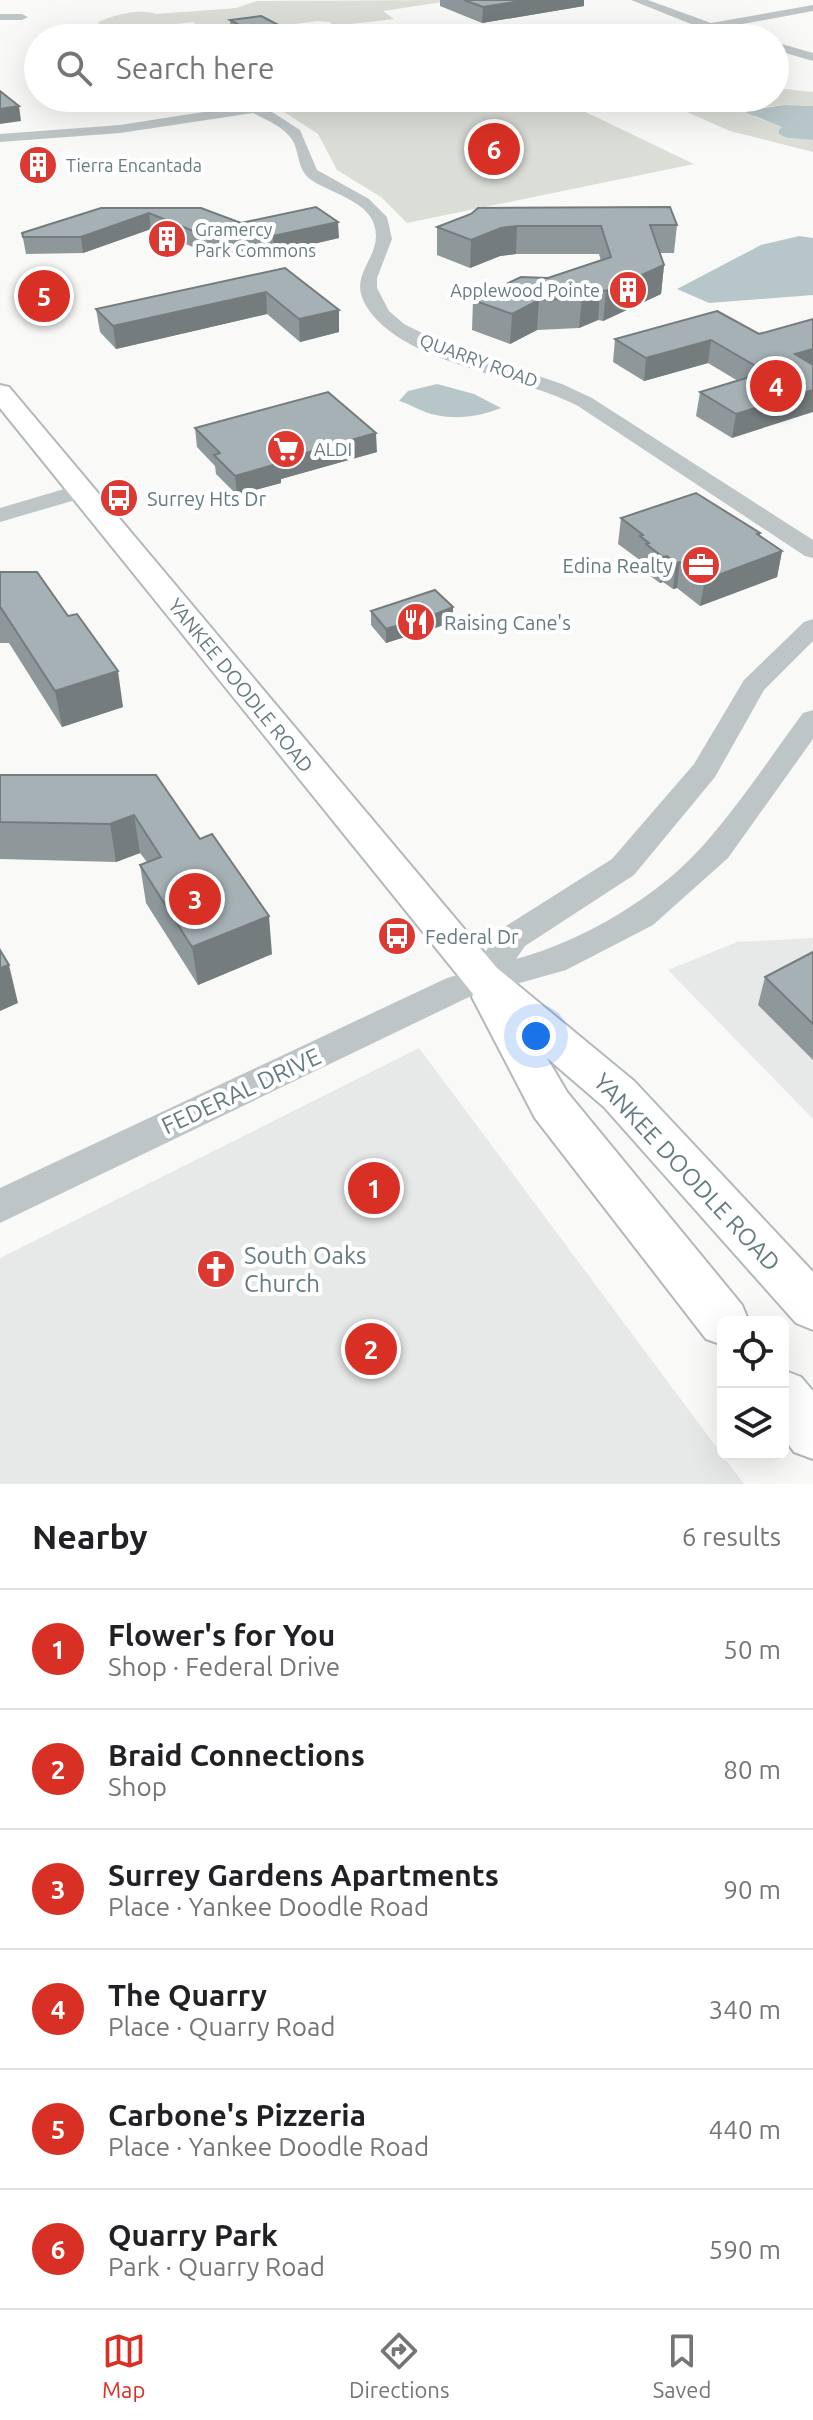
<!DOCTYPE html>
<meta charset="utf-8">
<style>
:root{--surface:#fff;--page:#f2f2f2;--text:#202124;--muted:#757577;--line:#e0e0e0;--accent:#d93025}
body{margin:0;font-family:Ubuntu,sans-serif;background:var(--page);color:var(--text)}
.controls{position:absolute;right:24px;bottom:24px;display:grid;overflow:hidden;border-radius:12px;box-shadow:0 8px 32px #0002}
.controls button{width:72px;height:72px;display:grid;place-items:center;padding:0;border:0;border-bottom:2px solid var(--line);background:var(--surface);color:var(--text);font:40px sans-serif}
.you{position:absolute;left:536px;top:1036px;width:28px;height:28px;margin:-20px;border:6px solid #fff;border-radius:50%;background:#1a73e8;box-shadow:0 0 0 12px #1a73e833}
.badge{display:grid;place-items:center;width:52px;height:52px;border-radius:50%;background:var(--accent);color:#fff;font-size:26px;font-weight:700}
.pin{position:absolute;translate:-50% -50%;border:4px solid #fff;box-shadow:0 2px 8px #0006}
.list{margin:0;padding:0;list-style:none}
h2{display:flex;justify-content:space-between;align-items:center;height:104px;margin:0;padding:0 32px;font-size:34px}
h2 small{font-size:26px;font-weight:400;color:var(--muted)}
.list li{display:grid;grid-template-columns:52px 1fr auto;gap:24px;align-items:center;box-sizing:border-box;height:120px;padding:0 32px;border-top:2px solid var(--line)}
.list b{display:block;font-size:30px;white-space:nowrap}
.list p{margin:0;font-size:26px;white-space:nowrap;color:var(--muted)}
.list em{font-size:26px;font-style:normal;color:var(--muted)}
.icon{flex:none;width:44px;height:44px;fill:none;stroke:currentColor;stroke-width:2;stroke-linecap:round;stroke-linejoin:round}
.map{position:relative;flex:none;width:813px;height:1484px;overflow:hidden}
.search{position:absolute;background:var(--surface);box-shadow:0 8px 32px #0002;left:24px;right:24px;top:24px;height:88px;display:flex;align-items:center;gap:20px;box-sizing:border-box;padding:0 28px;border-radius:44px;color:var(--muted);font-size:30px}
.sheet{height:824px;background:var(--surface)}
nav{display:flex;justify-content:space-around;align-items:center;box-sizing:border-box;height:112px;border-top:2px solid var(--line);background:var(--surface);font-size:22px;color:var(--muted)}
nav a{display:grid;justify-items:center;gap:4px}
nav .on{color:var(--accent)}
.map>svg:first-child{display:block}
.built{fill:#e7e9e8}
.green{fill:#daded6}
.water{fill:#b7c6c8}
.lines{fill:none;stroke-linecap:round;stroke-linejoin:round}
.major-casing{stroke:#b2b9bb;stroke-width:4}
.minor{fill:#bec5c7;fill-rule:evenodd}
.major{fill:#fff;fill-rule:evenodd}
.wall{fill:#8e989b}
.shaded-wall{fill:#747c7e}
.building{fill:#a5b1b4;stroke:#747c7e;stroke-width:2}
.labels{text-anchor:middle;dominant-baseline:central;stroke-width:8;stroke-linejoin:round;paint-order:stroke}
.far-poi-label{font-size:18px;fill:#657a81;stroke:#fff;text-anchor:start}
.far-street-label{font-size:18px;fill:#657a81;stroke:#fff}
.poi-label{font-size:20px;fill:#657a81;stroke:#fff;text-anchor:start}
.street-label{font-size:20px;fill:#657a81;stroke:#fff}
.near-street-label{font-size:24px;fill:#657a81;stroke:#fff}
.near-poi-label{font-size:24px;fill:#657a81;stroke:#fff;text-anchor:start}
</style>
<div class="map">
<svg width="813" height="1484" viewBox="0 0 813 1484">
<rect width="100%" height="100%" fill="#f9f9f7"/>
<g class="built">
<path d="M813,938V1119L668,970L737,942Z"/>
<path d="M419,1048L744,1484H0V1258Z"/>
</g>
<g class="green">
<path d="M456,0L383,11L394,19L333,26L330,22L317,21L222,34L208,33L193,22L121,30L97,23C112,15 140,8 156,14L236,8L257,1Z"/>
<path d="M775,88L813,92V106L784,105L751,108L755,117L783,127L787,138L813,140V152L730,131L680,109L681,104L723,98H775Z"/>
<path d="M330,98H556L694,164L407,223L381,197L337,170L318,134L278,108Z"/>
</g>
<g class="water">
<path d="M784,105L813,106V140L787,138L779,134V130L782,127L742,111Z"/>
<path d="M799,236L813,238V295L709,303L677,289L761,245Z"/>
<path d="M437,384L474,394L501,408C481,416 458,420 436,415C423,413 411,404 399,401L408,391Z"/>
</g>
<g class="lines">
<defs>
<g id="major">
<path d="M0,385L9,387L497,968L634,1081L813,1272V1330L796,1323L604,1107L547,1058L567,1092L742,1305L749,1322H723V1345L706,1339L535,1118L472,997L473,994L0,408Z"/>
<path d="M783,1370L801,1377L813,1391V1459L794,1452L783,1437Z"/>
</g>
</defs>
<use href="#major" class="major-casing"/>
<g class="minor">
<path d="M631,0H648L711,23L813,5V11L667,38H641L696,26Z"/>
<path d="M0,14H22L28,17L22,20H0Z"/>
<path d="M775,42L813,53V61L775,50Z"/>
<path d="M293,98H323L316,102L269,110L300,130L317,170L369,199L387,217L392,239L377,278V288L389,311L404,324L446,345L562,384L592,398L813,540V558L805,556L578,406C520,376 421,366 377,320C335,275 386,263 374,224C366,200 329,193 310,179C297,168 300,155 293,141C285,127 266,120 253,113L120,133L0,142V134L120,125Z"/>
<path d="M81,484L89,486L92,491L89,496L0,522V508Z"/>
<path d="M813,619V641L764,690L715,777L634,875L525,946L516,959C584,941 661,895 707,841C742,801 772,755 803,713L813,710V739L728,858L653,925L566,970L469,997L0,1223V1188L447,978L471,971L503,928L612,859L694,764L744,680L804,622Z"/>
</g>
<use href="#major" class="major"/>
</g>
<g class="wall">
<path d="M440,0H584V6L482,23L440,6Z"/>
<path d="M230,20L303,38H234L231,36Z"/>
<path d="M101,208L241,223L339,238L274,253L209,254L151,229L83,253L26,254L22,233Z"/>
<path d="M471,214L677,225L674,253H660L664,265L661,294L603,321L598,320L579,328L537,330L510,344L472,330L473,300L548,278L601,261L599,254H516L500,256L470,268L437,255V227Z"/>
<path d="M285,268L339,310V332L300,342L267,314L116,349L100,332L96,309Z"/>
<path d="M813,319L732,438L696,416L700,392L738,381L708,363L644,381L613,362L615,339L759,334Z"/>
<path d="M195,428L377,452L281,479V483L237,495L216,474L215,466L197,447Z"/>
<path d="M621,518L760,533V536L782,551L777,577L700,606L677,588L673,589L663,582L660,583L642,570L643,566L637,562V558L618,544Z"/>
<path d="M0,572L123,707L62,727L9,643H0Z"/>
<path d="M371,611L453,621L413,637L411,635L386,643L371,625Z"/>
<path d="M0,775H156L272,954L198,985L146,903L140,865L147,862L140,853L116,862L0,859Z"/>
<path d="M813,952V1060L758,1005L765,977Z"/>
</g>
<g class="shaded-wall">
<path d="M527,0H584V6L482,23L483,7Z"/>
<path d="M19,106L21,121L0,124V109Z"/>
<path d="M149,213L151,229L83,253L81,237Z"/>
<path d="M338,222L339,238L274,253L273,236Z"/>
<path d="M517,226L516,254L500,256L470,268L471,240L501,228Z"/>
<path d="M664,265L661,294L603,321L606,291Z"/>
<path d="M600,290L598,320L579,328L582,298Z"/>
<path d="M266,292L267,314L116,349L113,326Z"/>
<path d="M539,300L537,330L510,344L512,314Z"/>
<path d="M339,310V332L300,342L299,319Z"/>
<path d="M711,340L708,363L644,381L646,358Z"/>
<path d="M813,349V370L795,354Z"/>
<path d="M813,390V412L732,438L736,414Z"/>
<path d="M376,433L377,452L281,479V483L237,495L235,476L277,461Z"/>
<path d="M782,551L777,577L700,606L705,580Z"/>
<path d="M667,556L663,582L660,583L663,557Z"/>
<path d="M680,562L677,588L673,589L676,563Z"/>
<path d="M453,607V621L413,637L414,623Z"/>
<path d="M411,621V635L386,643V629Z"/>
<path d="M118,671L123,707L62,727L55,691Z"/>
<path d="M134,815L140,853L116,862L110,824Z"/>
<path d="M269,916L272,954L198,985L192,947Z"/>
<path d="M9,965L18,1003L0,1011V968Z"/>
</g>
<g class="building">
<path d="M464,0H527L483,7Z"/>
<path d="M261,16L303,38H263L230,20Z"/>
<path d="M0,91L19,106L0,109Z"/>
<path d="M316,207L338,222L273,236L208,237L149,213L81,237H23L22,233L101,208H201L241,223Z"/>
<path d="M670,207L677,225H650L664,265L606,291L600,290L582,298L539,300L512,314L473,300L521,277L548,278L611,257L601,226H517L501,228L471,240L437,227L471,214L478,208Z"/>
<path d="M285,268L339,310L299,319L266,292L113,326L96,309Z"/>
<path d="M717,311L759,334L813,319V349L795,354L813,365V390L736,414L700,392L766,372L711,340L646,358L615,339Z"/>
<path d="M328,392L376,433L277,461L280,463L235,476L214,455L220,453L195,428Z"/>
<path d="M696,493L760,533L757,534L782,551L705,580L680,562L676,563L667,556L663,557L646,544L649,543L640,536L643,535L621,518Z"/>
<path d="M0,572H37L68,616L77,614L118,671L55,691L1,608H0Z"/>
<path d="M435,590L453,607L414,623L411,621L386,629L371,611Z"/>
<path d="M0,775H156L200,839L212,834L269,916L192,947L140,865L161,857L134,815L110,824L0,822Z"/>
<path d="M0,950L9,965L0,968Z"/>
<path d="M813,952V1024L765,977Z"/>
</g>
<defs>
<symbol id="building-disc" viewBox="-11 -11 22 22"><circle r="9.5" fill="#dd3933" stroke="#fff"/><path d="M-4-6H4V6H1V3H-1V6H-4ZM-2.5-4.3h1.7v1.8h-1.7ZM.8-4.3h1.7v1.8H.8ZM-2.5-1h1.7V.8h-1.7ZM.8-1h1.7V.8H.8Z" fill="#fff"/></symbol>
<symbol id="supermarket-disc" viewBox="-11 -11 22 22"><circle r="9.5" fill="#dd3933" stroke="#fff"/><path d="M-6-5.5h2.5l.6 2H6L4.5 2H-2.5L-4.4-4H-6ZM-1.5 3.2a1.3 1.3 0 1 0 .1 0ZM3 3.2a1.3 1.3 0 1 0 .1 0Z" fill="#fff"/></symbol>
<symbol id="bus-disc" viewBox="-11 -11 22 22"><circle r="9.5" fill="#dd3933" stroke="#fff"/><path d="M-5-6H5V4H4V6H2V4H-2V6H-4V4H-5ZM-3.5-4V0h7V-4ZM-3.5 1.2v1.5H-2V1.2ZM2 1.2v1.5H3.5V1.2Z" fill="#fff"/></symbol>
<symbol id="office-disc" viewBox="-11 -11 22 22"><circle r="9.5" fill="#dd3933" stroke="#fff"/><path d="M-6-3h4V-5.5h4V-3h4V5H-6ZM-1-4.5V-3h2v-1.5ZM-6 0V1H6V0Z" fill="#fff"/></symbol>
<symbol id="restaurant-disc" viewBox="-11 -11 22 22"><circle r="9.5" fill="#dd3933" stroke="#fff"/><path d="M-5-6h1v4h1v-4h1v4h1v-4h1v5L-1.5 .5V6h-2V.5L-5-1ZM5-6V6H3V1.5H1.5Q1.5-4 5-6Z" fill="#fff"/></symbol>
<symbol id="church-disc" viewBox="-11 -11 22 22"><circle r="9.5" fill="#dd3933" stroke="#fff"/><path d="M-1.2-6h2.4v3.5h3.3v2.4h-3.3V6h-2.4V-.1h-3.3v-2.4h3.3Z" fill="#fff"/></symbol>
</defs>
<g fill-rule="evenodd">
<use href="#building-disc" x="16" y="143" width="44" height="44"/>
<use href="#building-disc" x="145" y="217" width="44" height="44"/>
<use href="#building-disc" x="606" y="268" width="44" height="44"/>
<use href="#supermarket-disc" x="264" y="427" width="44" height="44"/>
<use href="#bus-disc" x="97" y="476" width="44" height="44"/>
<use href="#office-disc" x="679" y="543" width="44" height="44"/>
<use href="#restaurant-disc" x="394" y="600" width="44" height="44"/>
<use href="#bus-disc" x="375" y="914" width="44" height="44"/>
<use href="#church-disc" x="194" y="1247" width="44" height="44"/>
</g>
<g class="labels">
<g class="far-poi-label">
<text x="66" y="165">Tierra Encantada</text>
<text x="195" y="229">Gramercy<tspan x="195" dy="21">Park Commons</tspan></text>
<text x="600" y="290" text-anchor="end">Applewood Pointe</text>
<text x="314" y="449">ALDI</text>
</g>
<g class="far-street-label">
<text transform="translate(479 360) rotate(20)">QUARRY ROAD</text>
</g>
<g class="poi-label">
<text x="147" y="498">Surrey Hts Dr</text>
<text x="673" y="565" text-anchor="end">Edina Realty</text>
<text x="444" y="622">Raising Cane's</text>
<text x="425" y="936">Federal Dr</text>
</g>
<g class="street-label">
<text transform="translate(241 685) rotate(51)">YANKEE DOODLE ROAD</text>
</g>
<g class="near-street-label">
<text transform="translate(241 1091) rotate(-25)">FEDERAL DRIVE</text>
<text transform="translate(687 1172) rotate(47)">YANKEE DOODLE ROAD</text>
</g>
<g class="near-poi-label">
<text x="244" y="1255">South Oaks<tspan x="244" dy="28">Church</tspan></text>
</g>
</g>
</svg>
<div class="controls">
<button><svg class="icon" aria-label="locate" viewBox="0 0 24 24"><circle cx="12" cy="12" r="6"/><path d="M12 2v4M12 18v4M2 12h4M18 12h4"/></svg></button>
<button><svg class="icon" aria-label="layers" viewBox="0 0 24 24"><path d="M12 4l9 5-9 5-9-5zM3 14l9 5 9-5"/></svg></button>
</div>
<div class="you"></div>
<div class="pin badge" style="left:374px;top:1188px">1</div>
<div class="pin badge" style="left:371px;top:1349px">2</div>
<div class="pin badge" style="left:195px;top:899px">3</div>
<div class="pin badge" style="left:776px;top:386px">4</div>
<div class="pin badge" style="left:44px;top:296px">5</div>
<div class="pin badge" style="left:494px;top:149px">6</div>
<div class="search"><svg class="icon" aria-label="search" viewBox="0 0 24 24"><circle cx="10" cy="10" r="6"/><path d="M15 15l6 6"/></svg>Search here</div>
</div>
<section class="sheet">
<h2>Nearby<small>6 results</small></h2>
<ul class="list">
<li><span class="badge">1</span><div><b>Flower's for You</b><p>Shop · Federal Drive</p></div><em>50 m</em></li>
<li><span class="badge">2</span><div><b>Braid Connections</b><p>Shop</p></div><em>80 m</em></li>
<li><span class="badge">3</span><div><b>Surrey Gardens Apartments</b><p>Place · Yankee Doodle Road</p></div><em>90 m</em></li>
<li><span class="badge">4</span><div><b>The Quarry</b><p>Place · Quarry Road</p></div><em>340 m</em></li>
<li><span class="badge">5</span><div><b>Carbone's Pizzeria</b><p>Place · Yankee Doodle Road</p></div><em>440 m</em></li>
<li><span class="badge">6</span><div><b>Quarry Park</b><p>Park · Quarry Road</p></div><em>590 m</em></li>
</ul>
</section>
<nav>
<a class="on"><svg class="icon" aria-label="map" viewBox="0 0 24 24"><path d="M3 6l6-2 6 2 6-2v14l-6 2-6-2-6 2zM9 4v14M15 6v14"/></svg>Map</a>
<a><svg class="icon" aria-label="directions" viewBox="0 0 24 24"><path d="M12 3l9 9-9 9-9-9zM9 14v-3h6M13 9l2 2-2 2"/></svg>Directions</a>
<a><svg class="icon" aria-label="saved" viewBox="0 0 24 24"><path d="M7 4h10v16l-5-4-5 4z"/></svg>Saved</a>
</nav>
